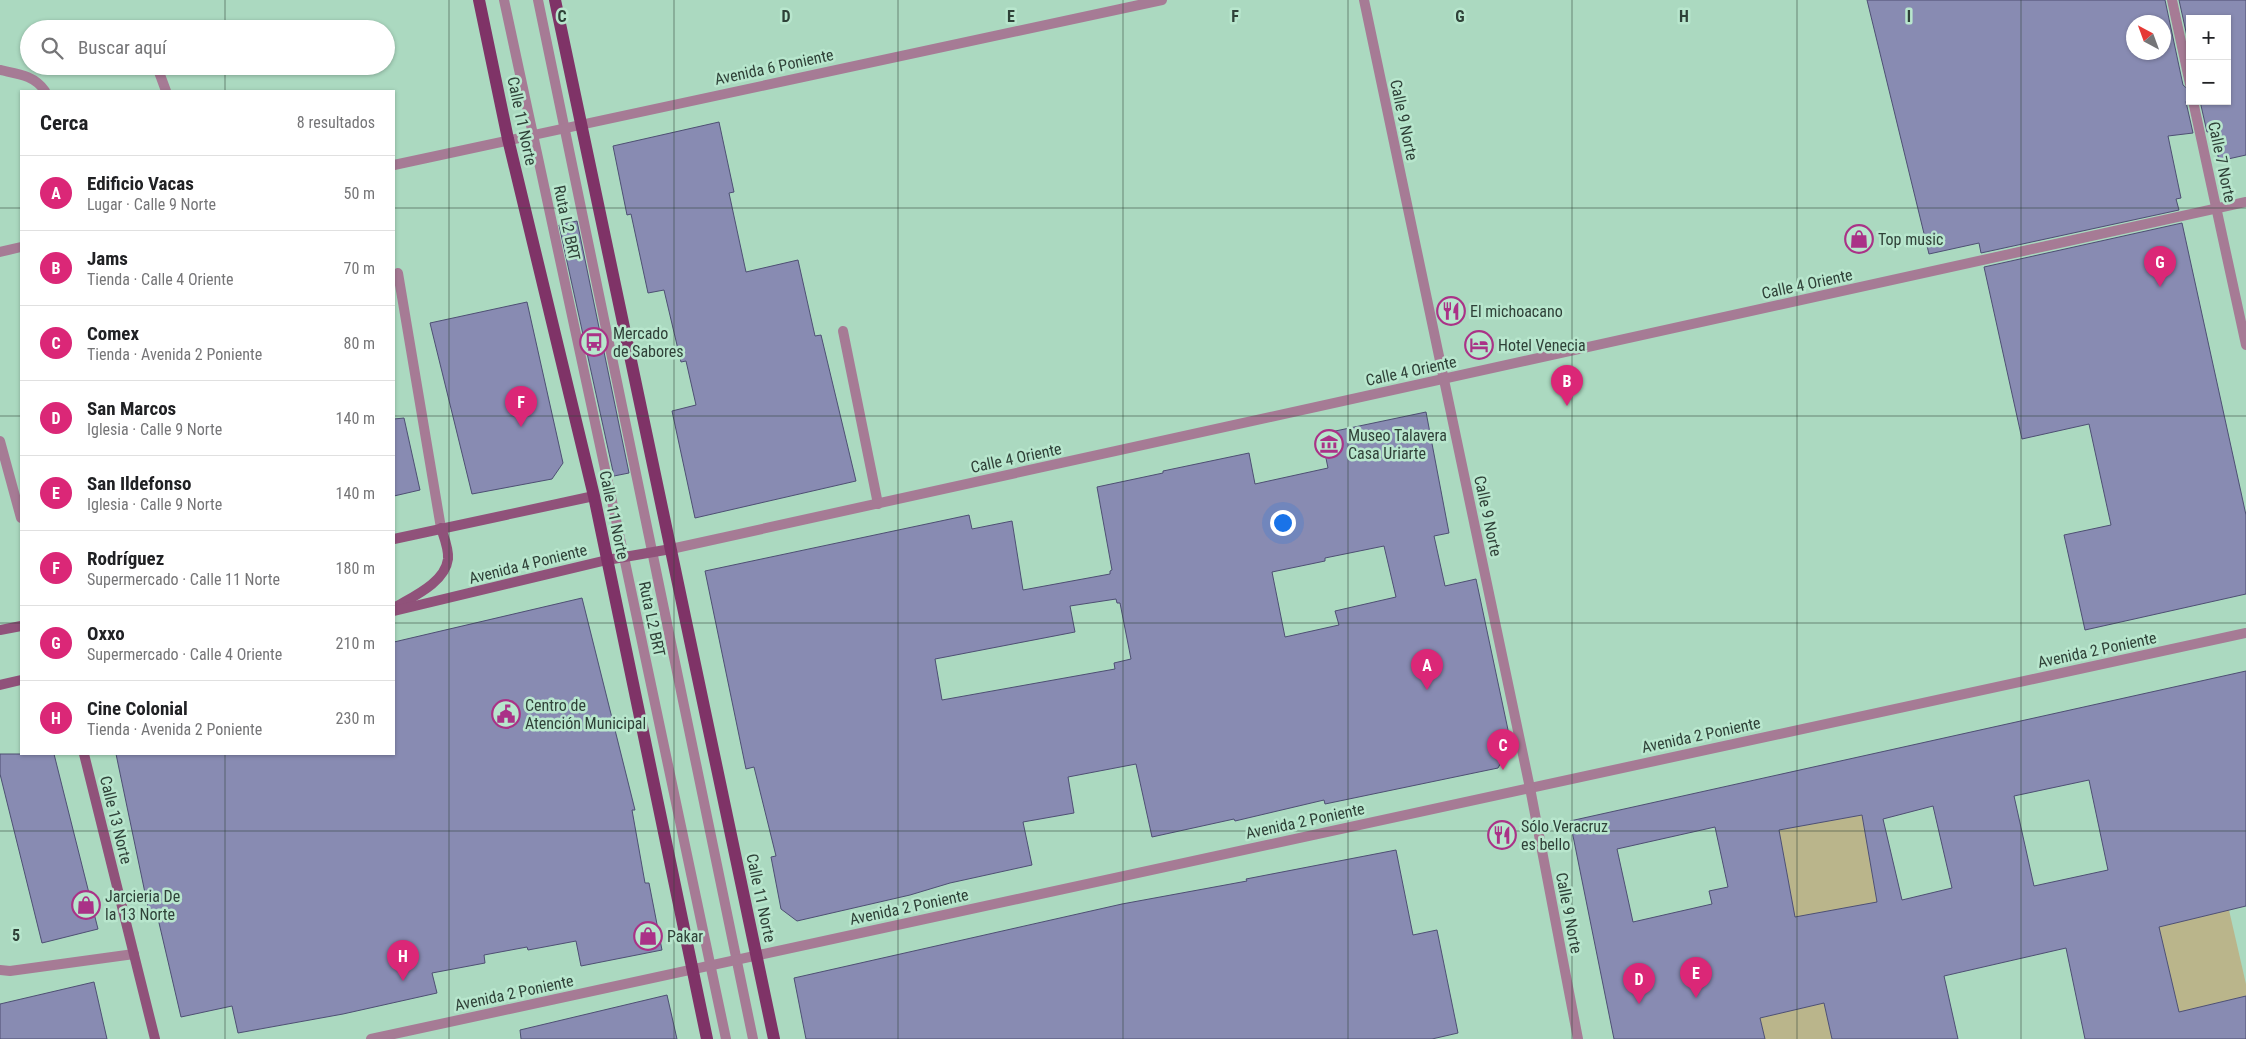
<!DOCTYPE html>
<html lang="es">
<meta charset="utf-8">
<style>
:root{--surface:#fff;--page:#f2f2f2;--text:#202124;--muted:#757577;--line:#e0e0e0;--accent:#db2777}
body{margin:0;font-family:"Roboto Condensed",sans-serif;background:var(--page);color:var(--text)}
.controls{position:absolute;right:15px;top:15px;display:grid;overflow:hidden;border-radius:0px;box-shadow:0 1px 4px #0004}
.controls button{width:45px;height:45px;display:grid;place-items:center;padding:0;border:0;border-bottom:1px solid var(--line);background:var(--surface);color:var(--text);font:25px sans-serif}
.compass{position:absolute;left:2126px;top:15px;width:45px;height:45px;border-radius:50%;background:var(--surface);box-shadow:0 1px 4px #0004;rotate:319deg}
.you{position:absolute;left:1282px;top:522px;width:18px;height:18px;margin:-12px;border:4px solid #fff;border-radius:50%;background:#1a73e8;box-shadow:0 0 0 8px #1a73e833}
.badge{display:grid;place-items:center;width:32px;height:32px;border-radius:50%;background:var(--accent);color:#fff;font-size:16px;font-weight:700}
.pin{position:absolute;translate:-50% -41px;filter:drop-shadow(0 1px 2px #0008)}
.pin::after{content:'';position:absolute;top:26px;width:18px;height:15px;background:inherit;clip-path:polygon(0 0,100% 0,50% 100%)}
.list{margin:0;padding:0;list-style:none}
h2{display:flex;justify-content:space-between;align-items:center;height:65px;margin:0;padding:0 20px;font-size:21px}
h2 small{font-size:16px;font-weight:400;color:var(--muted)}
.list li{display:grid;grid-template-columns:32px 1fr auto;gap:15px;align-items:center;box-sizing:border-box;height:75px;padding:0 20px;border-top:1px solid var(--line)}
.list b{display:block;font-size:19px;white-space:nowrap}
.list p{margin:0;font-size:16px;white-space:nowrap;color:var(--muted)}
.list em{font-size:16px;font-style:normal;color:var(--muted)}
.icon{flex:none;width:28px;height:28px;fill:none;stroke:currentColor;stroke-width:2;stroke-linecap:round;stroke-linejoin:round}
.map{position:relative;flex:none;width:2246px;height:1039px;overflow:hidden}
.search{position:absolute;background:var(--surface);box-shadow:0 1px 4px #0004;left:20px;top:20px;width:375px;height:55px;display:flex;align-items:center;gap:12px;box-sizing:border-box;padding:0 18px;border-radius:28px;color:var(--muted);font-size:19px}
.panel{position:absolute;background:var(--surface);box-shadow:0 1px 4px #0004;left:20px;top:90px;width:375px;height:665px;border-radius:0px}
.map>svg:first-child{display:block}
.green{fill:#bab58b}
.building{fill:#888bb2;stroke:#4e4f73;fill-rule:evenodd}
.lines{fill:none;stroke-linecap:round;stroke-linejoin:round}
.service{stroke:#a67b95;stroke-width:10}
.minor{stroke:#a67b95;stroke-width:10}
.tertiary{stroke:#a67b95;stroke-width:10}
.secondary{stroke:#90527a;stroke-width:10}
.primary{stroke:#7f3367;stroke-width:12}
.grid{fill:none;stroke:#2f4138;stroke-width:1;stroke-opacity:0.55}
.labels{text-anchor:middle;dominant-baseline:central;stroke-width:5;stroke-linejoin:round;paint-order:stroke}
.street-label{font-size:16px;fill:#2f4138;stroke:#b8e6cd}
.poi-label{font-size:16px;fill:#2f4138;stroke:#b8e6cd;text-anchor:start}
.grid-label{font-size:16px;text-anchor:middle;font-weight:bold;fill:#2f4138;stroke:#b8e6cd;stroke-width:5;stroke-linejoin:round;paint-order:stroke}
</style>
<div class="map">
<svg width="2246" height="1039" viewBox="0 0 2246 1039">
<rect width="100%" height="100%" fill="#abd9c0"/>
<g class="green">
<path d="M1862,815L1877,902L1795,917L1779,830Z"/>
<path d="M2229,910L2246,984V996L2179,1012L2159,927Z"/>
<path d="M1824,1003L1832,1039H1765L1760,1018Z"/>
</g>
<g class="building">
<path d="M1867,0H2165L2183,85L2190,91L2186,102L2193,133L2168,136L2181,198L2176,199L2179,210L1981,253L1979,243L1929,254ZM2134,22H2164V52H2134Z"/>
<path d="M2179,0H2246V155L2219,161L2213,131L2207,132L2200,101H2227V19H2190V50Z"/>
<path d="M719,122L734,192L729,193L746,272L798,260L815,336L821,335L856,481L695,518L672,411L696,405L686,361L681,362L664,290L648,293L631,214L627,215L613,146Z"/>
<path d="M577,221L629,473L614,476L559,225Z"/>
<path d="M2182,223L2246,515V594L2085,630L2064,535L2111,525L2089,424L2022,439L1984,267Z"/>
<path d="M527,302L563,463L552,479L472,494L430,323Z"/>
<path d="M1426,412L1449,533L1434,536L1445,586L1476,579L1511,744L1498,768L1325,804L1324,800L1235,821L1234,819L1152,837L1136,764L1068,777L1074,813L1023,822L1032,865L950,883L910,895L797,921L781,909L771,857L776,856L754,767L746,769L705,571L969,515L972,529L1012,521L1023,590L1110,574V571L1112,570L1097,487L1163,473V471L1249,453L1255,484L1328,468L1321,434ZM1384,546L1396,597L1335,611L1339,625L1285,637L1272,572L1325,561V558ZM1116,599L1117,603H1120L1131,659L1114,663L1115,669L942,700L935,659L1075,632L1070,606Z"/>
<path d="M404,418L420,490L394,496V419Z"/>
<path d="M582,598L635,810H632L645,883H649L662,950L581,966L576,941L528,950L527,947L484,955L485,963L432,973L437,993L343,1014L238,1033L232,1006L181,1017L156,910L149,912L116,754H394V642Z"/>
<path d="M2246,671V906L2159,927L2179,1012L2246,996V1039H2085L2066,948L1944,976L1958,1039H1832L1824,1003L1760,1018L1765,1039H1614L1570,821ZM2089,780L2108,870L2034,886L2014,796ZM1933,806L1952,888L1902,900L1883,819ZM1862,815L1877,902L1795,917L1779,830ZM1715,827L1728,887L1709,891L1712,904L1633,922L1617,849Z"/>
<path d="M0,754H54L98,929L42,943L0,774Z"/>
<path d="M1396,850L1413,935L1437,930L1458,1033L1432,1039H806L794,978L1122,904L1247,881L1246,879Z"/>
<path d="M94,982L107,1039H0V1004Z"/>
<path d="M667,995L677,1039H521L520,1030Z"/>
</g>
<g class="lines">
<g class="service">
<path d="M504,0L624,557L726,1039"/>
<path d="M538,0L753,1039"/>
<path d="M154,66L159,72L166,91"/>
<path d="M0,70C18,74 34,75 45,91"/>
<path d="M96,70L129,66"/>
<path d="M398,273L441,528"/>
<path d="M843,331L878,504"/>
<path d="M0,970L10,971L134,954"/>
</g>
<g class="minor">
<path d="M2172,0L2190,84"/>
<path d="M2193,101L2246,345"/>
<path d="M394,165L1162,0"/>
<path d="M0,252L21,247"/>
<path d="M0,441L21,518"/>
<path d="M671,549L2246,202"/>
<path d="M371,1039L2246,633"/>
</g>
<path class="tertiary" d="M1364,0L1530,788L1578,1039"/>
<g class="secondary">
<path d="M394,539L594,496"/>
<path d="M394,608C412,597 445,583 448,559C449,549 444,537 441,528"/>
<path d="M394,611L607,560L671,549"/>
<path d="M0,630L21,626"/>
<path d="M0,685L21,680"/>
<path d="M84,754L155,1039"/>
</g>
<g class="primary">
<path d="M479,0L508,139L594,496L707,1039"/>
<path d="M555,0L774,1039"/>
</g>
</g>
<path class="grid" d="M225,0V29M449,0V1039M674,0V1039M898,0V1039M1123,0V1039M1348,0V1039M1572,0V1039M1797,0V1039M2021,0V1039M225,66V91M0,208H21M394,208H2246M0,416H21M394,416H2246M0,623H21M394,623H2246M225,754V1039M0,831H2246"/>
<defs>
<symbol id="shop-ring" viewBox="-11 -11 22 22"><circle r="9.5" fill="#b8e6cd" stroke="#aa3287" stroke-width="1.5"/><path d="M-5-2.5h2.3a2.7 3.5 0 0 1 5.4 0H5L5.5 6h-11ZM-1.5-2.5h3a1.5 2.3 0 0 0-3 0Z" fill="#aa3287"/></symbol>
<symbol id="restaurant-ring" viewBox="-11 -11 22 22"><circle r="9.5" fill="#b8e6cd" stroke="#aa3287" stroke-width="1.5"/><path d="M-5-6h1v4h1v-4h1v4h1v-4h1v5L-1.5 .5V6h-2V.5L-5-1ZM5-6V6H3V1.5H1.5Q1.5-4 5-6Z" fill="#aa3287"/></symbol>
<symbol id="bus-ring" viewBox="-11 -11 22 22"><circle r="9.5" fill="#b8e6cd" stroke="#aa3287" stroke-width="1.5"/><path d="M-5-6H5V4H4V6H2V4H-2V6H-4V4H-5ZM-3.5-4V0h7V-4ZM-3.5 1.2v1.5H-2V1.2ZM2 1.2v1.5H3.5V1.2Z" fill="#aa3287"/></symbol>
<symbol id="hotel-ring" viewBox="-11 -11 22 22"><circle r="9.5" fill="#b8e6cd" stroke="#aa3287" stroke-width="1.5"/><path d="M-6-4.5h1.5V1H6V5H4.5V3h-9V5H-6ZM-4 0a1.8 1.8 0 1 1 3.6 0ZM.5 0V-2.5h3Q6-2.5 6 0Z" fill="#aa3287"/></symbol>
<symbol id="museum-ring" viewBox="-11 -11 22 22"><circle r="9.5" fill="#b8e6cd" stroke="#aa3287" stroke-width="1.5"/><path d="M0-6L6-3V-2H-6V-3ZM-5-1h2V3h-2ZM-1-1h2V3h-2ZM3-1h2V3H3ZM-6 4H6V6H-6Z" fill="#aa3287"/></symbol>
<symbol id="civic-ring" viewBox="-11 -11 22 22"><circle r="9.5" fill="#b8e6cd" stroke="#aa3287" stroke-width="1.5"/><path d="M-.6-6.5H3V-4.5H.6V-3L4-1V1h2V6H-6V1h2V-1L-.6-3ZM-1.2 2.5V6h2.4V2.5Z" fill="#aa3287"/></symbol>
</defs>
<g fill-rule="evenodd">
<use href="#shop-ring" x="1843" y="223" width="32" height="32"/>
<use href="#restaurant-ring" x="1435" y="295" width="32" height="32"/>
<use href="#bus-ring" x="578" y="326" width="32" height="32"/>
<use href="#hotel-ring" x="1463" y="329" width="32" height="32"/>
<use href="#museum-ring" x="1313" y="428" width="32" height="32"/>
<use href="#civic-ring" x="490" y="698" width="32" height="32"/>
<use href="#restaurant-ring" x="1486" y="819" width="32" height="32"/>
<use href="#shop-ring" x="70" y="889" width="32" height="32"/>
<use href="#shop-ring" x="632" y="920" width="32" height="32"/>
</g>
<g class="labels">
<g class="street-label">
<text transform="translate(774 67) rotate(-12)">Avenida 6 Poniente</text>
<text transform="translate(1404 120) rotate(78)">Calle 9 Norte</text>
<text transform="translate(522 121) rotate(78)">Calle 11 Norte</text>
<text transform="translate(2222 162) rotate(78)">Calle 7 Norte</text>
<text transform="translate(567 223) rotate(78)">Ruta L2 BRT</text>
<text transform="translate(1807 284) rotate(-12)">Calle 4 Oriente</text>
<text transform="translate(1411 371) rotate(-12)">Calle 4 Oriente</text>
<text transform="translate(1016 458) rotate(-12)">Calle 4 Oriente</text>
<text transform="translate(614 515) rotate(78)">Calle 11 Norte</text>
<text transform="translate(1488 516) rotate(78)">Calle 9 Norte</text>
<text transform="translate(528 564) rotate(-14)">Avenida 4 Poniente</text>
<text transform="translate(652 619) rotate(78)">Ruta L2 BRT</text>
<text transform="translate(2097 650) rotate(-12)">Avenida 2 Poniente</text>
<text transform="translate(1701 735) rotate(-12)">Avenida 2 Poniente</text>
<text transform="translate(116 820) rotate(76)">Calle 13 Norte</text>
<text transform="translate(1305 821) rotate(-12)">Avenida 2 Poniente</text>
<text transform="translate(761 898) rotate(78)">Calle 11 Norte</text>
<text transform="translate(909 907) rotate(-12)">Avenida 2 Poniente</text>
<text transform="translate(1569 913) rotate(79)">Calle 9 Norte</text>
<text transform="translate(514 993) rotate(-12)">Avenida 2 Poniente</text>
</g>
<g class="poi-label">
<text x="1878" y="239">Top music</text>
<text x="1470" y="311">El michoacano</text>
<text x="613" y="333">Mercado<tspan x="613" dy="18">de Sabores</tspan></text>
<text x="1498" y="345">Hotel Venecia</text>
<text x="1348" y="435">Museo Talavera<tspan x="1348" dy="18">Casa Uriarte</tspan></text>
<text x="525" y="705">Centro de<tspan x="525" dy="18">Atención Municipal</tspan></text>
<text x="1521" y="826">Sólo Veracruz<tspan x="1521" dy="18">es bello</tspan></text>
<text x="105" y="896">Jarcieria De<tspan x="105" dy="18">la 13 Norte</tspan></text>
<text x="667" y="936">Pakar</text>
</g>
</g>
<g class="grid-label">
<text x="562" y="22">C</text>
<text x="786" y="22">D</text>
<text x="1011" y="22">E</text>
<text x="1235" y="22">F</text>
<text x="1460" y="22">G</text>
<text x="1684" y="22">H</text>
<text x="1909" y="22">I</text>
<text x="16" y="941">5</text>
</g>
</svg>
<div class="controls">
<button>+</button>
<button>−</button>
</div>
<svg class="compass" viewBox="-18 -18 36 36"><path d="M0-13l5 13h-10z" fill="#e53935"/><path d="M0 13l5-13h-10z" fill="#757577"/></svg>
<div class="you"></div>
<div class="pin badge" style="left:1427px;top:690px">A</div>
<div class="pin badge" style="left:1567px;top:406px">B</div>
<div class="pin badge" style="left:1503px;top:770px">C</div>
<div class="pin badge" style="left:1639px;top:1004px">D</div>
<div class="pin badge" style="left:1696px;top:998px">E</div>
<div class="pin badge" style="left:521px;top:427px">F</div>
<div class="pin badge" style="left:2160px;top:287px">G</div>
<div class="pin badge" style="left:403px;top:981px">H</div>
<div class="search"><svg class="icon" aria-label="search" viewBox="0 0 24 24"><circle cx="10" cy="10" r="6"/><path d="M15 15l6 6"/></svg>Buscar aquí</div>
<section class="panel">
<h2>Cerca<small>8 resultados</small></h2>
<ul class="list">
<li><span class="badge">A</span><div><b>Edificio Vacas</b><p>Lugar · Calle 9 Norte</p></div><em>50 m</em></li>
<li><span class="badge">B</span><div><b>Jams</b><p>Tienda · Calle 4 Oriente</p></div><em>70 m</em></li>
<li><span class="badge">C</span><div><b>Comex</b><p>Tienda · Avenida 2 Poniente</p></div><em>80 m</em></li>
<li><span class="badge">D</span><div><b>San Marcos</b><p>Iglesia · Calle 9 Norte</p></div><em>140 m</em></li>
<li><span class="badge">E</span><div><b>San Ildefonso</b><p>Iglesia · Calle 9 Norte</p></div><em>140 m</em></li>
<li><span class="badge">F</span><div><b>Rodríguez</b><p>Supermercado · Calle 11 Norte</p></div><em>180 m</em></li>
<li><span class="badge">G</span><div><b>Oxxo</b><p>Supermercado · Calle 4 Oriente</p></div><em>210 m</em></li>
<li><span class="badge">H</span><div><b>Cine Colonial</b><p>Tienda · Avenida 2 Poniente</p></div><em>230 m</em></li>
</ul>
</section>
</div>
